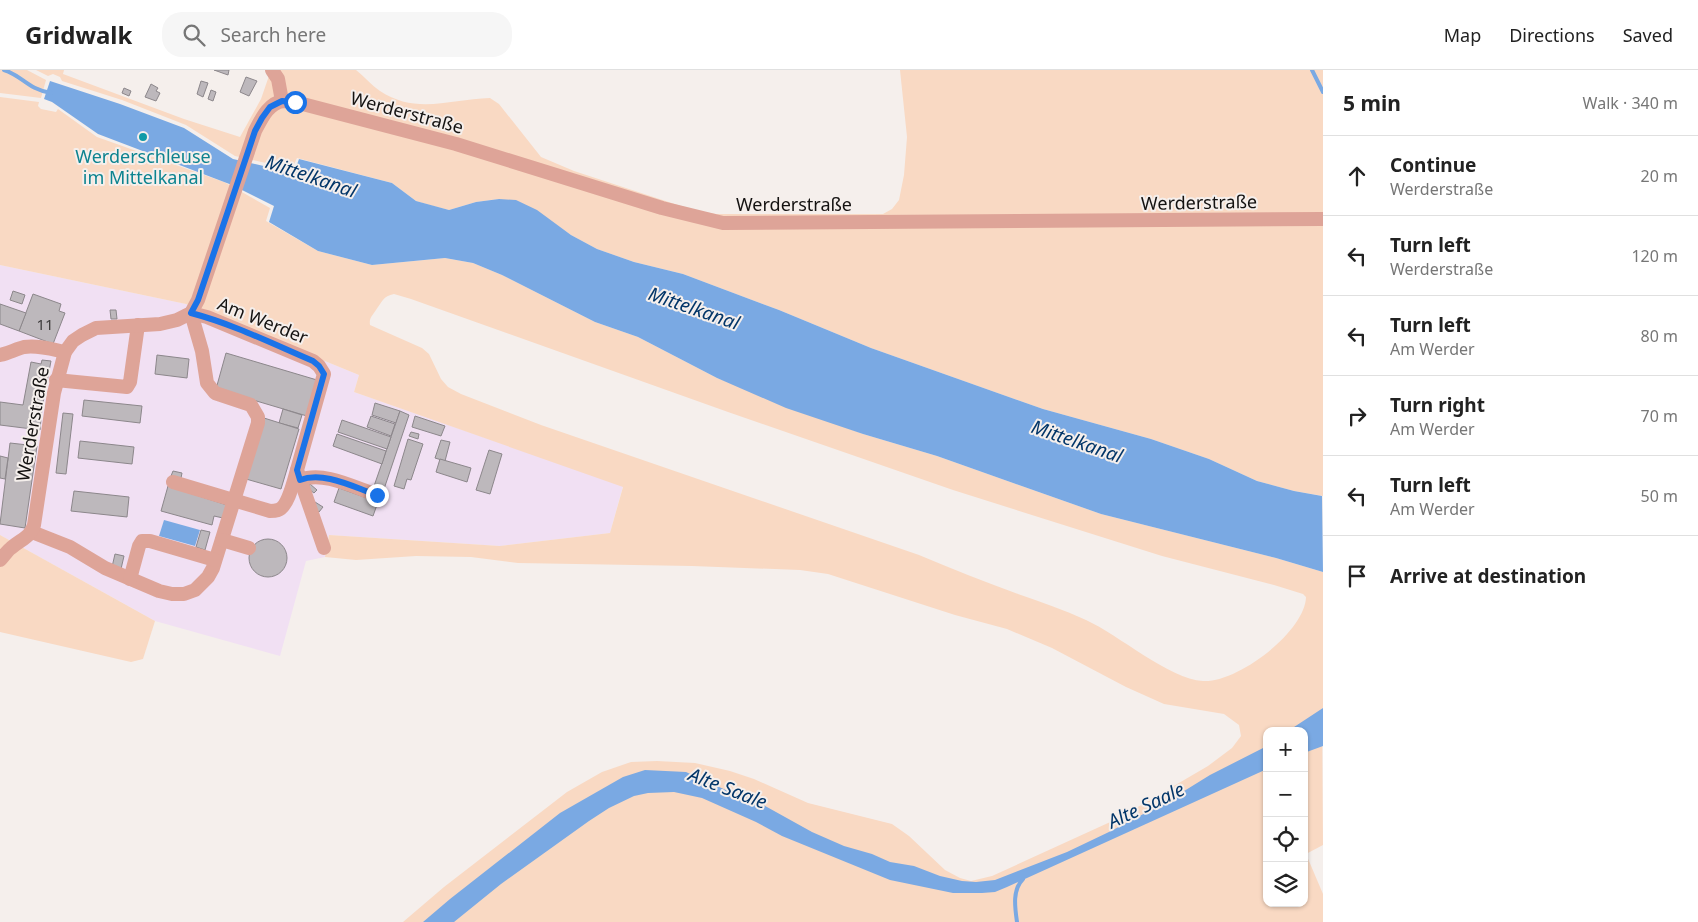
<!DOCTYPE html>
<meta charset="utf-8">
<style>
:root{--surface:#fff;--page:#f6f6f6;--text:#222;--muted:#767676;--line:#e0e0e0}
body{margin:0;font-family:"Noto Sans",sans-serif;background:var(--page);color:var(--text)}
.controls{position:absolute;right:15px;bottom:15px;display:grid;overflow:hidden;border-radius:10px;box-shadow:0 1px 4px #0004}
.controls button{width:45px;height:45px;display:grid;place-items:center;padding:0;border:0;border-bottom:1px solid var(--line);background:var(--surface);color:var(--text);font:25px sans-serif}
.stop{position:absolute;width:15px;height:15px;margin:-11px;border:4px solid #1a73e8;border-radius:50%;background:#fff}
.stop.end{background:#1a73e8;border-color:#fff;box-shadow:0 1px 5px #0008}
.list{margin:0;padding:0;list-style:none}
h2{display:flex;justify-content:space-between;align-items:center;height:65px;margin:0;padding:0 20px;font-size:21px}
h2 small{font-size:16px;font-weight:400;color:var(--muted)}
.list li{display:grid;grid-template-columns:32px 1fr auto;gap:15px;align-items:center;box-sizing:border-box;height:80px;padding:0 20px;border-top:1px solid var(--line)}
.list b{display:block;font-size:19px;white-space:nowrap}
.list p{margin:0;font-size:16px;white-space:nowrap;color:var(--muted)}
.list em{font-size:16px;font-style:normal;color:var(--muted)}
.icon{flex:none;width:28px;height:28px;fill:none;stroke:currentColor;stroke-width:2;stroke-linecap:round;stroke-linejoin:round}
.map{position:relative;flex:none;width:1323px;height:852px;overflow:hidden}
header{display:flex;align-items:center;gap:30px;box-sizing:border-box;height:70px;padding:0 25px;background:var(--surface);border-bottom:1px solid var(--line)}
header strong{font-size:24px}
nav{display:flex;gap:28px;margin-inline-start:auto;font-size:18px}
.search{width:350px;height:45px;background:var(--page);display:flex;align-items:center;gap:12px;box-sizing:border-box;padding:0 18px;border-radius:20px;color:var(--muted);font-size:19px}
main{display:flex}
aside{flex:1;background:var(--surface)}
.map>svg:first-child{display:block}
.industrial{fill:#f1e0f3}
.green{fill:#f9d9c3;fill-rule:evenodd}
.water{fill:#7aa9e3}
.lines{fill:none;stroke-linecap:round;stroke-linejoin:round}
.stream{stroke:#7aa9e3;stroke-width:4}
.building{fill:#bdb8bc;stroke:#8c878b}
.minor{stroke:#dea498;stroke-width:14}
.route{stroke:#1a73e8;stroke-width:6}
.culture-dot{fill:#0f9aa8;stroke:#f5efec;stroke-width:2}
.labels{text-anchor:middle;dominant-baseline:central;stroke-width:4;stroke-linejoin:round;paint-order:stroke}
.number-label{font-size:15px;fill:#3e3c3c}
.street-label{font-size:18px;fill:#141211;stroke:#f5efec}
.culture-label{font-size:18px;fill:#0d838f;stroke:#f5efec}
.water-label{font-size:19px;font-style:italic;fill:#033669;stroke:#f5efec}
</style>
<header>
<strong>Gridwalk</strong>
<div class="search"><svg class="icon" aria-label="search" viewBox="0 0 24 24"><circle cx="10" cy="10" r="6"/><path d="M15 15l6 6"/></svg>Search here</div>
<nav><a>Map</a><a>Directions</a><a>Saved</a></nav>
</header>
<main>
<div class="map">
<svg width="1323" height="852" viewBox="0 0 1323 852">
<rect width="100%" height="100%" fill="#f5efec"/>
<path class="industrial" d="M0,195L186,234L359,305L354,322L623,416L610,463L500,476L329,465L325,487L306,491L280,586L155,551L0,465Z"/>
<g class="green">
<path d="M0,0H27L46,10L41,28L0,23Z"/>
<path d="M36,0H64L63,4L184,49L240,67L261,29L271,0H356C364,6 371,15 380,21C416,45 451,29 490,28L499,34L541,87L574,101L693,140L716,144H883L892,139L899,130L904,105L907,67L900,0H1323V426L1294,421L1257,411L1209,389L1151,369L1043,339L871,278L779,240L683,204L634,192L597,179L571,165L554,153L499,129L476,132L449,140L433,136L416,131L392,113L297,88L292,99L235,86L186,55L122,30L62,11L60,7L53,4L48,6Z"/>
<path d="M0,27L39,32L38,36L41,39L56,42L58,39L97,67L224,112L270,138L266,151L318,181L372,195L445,188L473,193L502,205L595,252L638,267L717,308L863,364L937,386L1101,444L1276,488L1323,502V638L1322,639L1323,775L1306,784L1323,824V852H403L444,817L567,722L602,702L631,692L657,691L695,693L730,701L754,709L808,733L892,754L909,766L945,800L960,808L971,811L992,806L1119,748L1208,696L1232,678L1241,666L1239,655L1224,644L1164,634L1126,617L1052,578L1007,559L955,545L828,504L800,500L692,496L518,493L471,487L416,486L356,490L325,487L329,465L500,476L610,463L623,417L354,322L359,305L186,234L0,195ZM394,224L411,229L728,342L953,420L1162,486L1274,515L1303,524L1306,527C1305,562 1237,613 1203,611C1169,609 1119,565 1086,550C1064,540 1041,532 1018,524C985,512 952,499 919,485L541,355L461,324L448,317L441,309L429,284L422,278L370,255C369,248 372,246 376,240C382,232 383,226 394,224ZM1267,661H1304V833H1267Z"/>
<path d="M0,465L155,551L143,589L131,592L0,562Z"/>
</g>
<g class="water">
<path d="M50,11L120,34L184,58L233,89L294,103L299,89L392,113L416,131L449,140L476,132L499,129L516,130L537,140L571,165L597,179L634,192L683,204L779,240L871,278L1043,339L1151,369L1209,389L1257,411L1294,421L1322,426L1323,502L1276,488L1101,444L937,386L863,364L786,338L717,308L638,267L595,252L502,205L473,193L445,188L372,195L318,181L269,152L274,136L232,115L98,64L52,32L44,29Z"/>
<path d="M164,450L200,460L195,476L159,466Z"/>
<path d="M1323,638V676L1304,683V661H1288Z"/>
<path d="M1267,676V699L1007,817L995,822L982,823H953L890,810L782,766L756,752L702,728L674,722L648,723L634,726L609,738L589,751L501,814L454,852H423L450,829L560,743L623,707L645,700L686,702L728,721L751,728L812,762L844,776L872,784L890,792L914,796L940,806L962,811L976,812L995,810L1067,782L1111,761L1168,731L1210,705Z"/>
</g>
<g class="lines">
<g class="stream">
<path d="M4,0C23,6 27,19 51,23"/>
<path d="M1312,0L1323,22"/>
<path d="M1017,852C1015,838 1012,820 1023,809"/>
</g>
</g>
<g class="building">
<path d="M214,0H229L228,5Z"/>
<path d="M246,7L257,11L249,26L240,22Z"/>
<path d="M201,11L208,13L203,27L197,24Z"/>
<path d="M151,14L158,18L156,21L160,23L156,31L145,27Z"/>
<path d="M124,18L131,21L129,26L122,23Z"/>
<path d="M211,20L216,22L213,31L208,29Z"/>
<path d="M13,221L25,225L22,234L10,230Z"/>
<path d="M33,224L61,234L59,241L65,243L53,274L19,261Z"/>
<path d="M0,234L26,243L19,261L0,254Z"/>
<path d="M110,240H116L117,249H111Z"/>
<path d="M226,283L317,310L307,346L216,319Z"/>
<path d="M157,285L189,289L187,308L155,304Z"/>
<path d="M42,290L51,291L42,338L40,360L0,355V332L23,335L31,292L41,294Z"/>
<path d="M84,330L142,336L140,353L82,346Z"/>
<path d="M375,333L400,341L396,353L372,345Z"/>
<path d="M283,339L302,345L298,358L279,353Z"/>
<path d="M400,341L409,345L383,422L373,419Z"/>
<path d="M63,343L73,344L66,404L56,403Z"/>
<path d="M371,346L395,354L391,366L367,357Z"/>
<path d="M415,346L445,356L441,366L412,357Z"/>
<path d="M264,348L299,359L281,419L246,409Z"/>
<path d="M342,350L391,367L387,379L338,362Z"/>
<path d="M411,362L419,364L418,369L409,366Z"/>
<path d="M337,364L386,381L382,394L333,376Z"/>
<path d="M408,369L423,374L411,410L407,409L404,419L394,416Z"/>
<path d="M441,370L450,372L445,391L435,388Z"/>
<path d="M80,371L134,377L132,394L78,388Z"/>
<path d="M10,373L37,376L25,458L0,454Z"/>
<path d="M489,380L502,384L490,424L476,420Z"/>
<path d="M0,386L8,388L5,409L0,408Z"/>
<path d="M440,389L471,398L467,412L436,402Z"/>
<path d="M173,401L182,403L181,408L171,406Z"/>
<path d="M310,414L317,420L314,423L307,418Z"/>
<path d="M168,416L227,435L223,448L214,446L212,455L161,441Z"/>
<path d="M339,418L378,432L373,446L334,432Z"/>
<path d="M74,421L129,427L127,447L71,441Z"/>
<path d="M315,432L323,437L319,442L312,436Z"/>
<path d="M201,460L210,462L205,480L196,477Z"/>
<circle cx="268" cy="488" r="19"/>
<path d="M115,484L124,486L121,499L112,497Z"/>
</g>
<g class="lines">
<g class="minor">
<path d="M272,0L278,9L282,31"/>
<path d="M191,243L207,247L313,291L319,296L324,304L297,400L324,478"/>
<path d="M0,285C9,283 16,279 24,277C38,275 51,279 65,282"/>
<path d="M56,310L127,317L130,312L138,255"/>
<path d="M300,410C324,401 353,417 377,425"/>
<path d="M173,412L270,441C272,441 275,441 278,440C288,437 294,410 297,400"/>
<path d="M32,462L70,477L105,498L159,521L172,524H184L195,520L208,507L213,498L258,353V347L251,335L215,323L207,313L202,281L191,243"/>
<path d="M222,470L249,478"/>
<path d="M0,490C4,486 7,481 11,478C21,469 30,468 34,455L54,323L65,282L73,271L82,265L96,258L160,254L177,250L191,243L198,230L255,61C261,50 268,33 283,31C286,31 292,32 295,32L456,74L662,138L723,153L1323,149"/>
<path d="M130,509L139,476L142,471H150L215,490"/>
</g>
</g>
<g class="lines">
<path class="route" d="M295,32L282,31L270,37L262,48L255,61L198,230L191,243C233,254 273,274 313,291L319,296L324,304L297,400L300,410C324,401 353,417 377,425"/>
</g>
<circle class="culture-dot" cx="143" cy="67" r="5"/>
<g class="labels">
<g class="number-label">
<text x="45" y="254">11</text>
</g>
<g class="street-label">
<text transform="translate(407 42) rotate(15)">Werderstraße</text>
<text transform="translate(1199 132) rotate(-1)">Werderstraße</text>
<text x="794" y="134">Werderstraße</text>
<text transform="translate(263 250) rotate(22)">Am Werder</text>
<text transform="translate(32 354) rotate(-80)">Werderstraße</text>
</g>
<g class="culture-label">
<text x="143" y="86">Werderschleuse<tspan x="143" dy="21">im Mittelkanal</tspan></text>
</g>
<g class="water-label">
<text transform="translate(311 106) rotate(19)">Mittelkanal</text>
<text transform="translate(694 238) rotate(19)">Mittelkanal</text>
<text transform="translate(1077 371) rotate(19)">Mittelkanal</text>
<text transform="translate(728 718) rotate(21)">Alte Saale</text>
<text transform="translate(1146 735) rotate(-25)">Alte Saale</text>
</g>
</g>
</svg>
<div class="controls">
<button>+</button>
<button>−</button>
<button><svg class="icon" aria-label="locate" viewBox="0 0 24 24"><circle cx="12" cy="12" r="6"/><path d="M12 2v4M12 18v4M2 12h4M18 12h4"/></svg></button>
<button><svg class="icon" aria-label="layers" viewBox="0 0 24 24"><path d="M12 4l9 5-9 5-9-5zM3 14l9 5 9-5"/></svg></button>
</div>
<div class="stop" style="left:295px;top:32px"></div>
<div class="stop end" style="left:377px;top:425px"></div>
</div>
<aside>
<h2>5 min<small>Walk · 340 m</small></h2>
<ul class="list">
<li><svg class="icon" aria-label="ahead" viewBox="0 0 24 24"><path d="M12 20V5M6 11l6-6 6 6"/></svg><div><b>Continue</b><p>Werderstraße</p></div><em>20 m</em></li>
<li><svg class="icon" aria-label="left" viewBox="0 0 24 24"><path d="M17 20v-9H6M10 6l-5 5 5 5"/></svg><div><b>Turn left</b><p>Werderstraße</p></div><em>120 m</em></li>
<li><svg class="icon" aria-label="left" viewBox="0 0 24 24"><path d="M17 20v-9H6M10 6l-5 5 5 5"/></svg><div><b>Turn left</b><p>Am Werder</p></div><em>80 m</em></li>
<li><svg class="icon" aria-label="right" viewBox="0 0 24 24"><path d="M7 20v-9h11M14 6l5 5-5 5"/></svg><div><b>Turn right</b><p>Am Werder</p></div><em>70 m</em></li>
<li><svg class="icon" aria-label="left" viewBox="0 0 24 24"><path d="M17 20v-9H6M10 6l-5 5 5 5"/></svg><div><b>Turn left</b><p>Am Werder</p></div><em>50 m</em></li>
<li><svg class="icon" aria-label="arrive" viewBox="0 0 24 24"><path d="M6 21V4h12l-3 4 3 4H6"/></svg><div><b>Arrive at destination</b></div></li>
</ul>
</aside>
</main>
